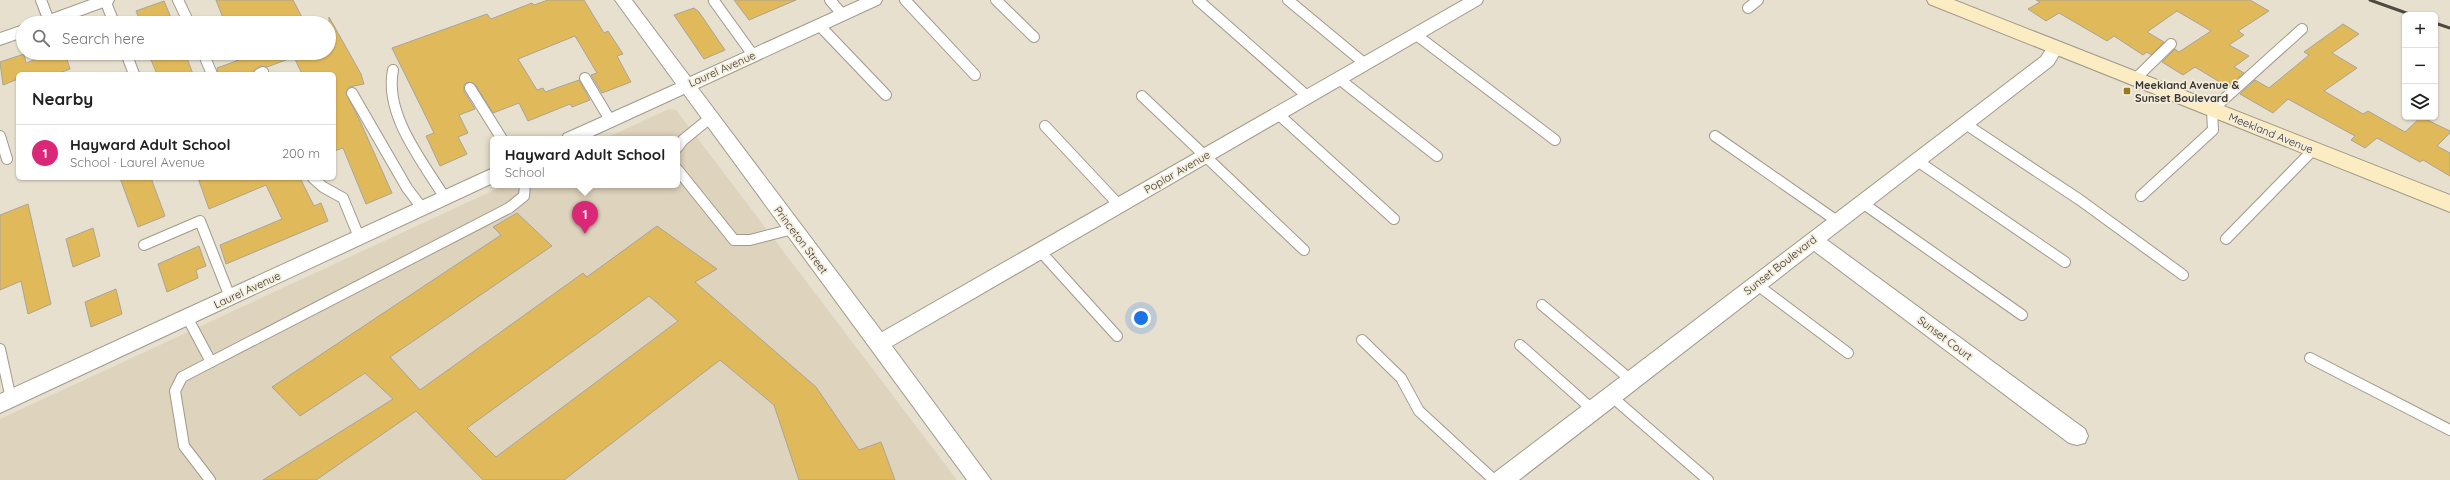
<!DOCTYPE html>
<meta charset="utf-8">
<style>
:root{--surface:#fff;--page:#f6f6f6;--text:#222;--muted:#767676;--line:#e0e0e0;--accent:#db2777}
body{margin:0;font-family:Quicksand,sans-serif;background:var(--page);color:var(--text)}
.controls{position:absolute;right:12px;top:12px;display:grid;overflow:hidden;border-radius:6px;box-shadow:0 1px 3px #0004}
.controls button{width:36px;height:36px;display:grid;place-items:center;padding:0;border:0;border-bottom:1px solid var(--line);background:var(--surface);color:var(--text);font:20px sans-serif}
.you{position:absolute;left:1141px;top:318px;width:14px;height:14px;margin:-10px;border:3px solid #fff;border-radius:50%;background:#1a73e8;box-shadow:0 0 0 6px #1a73e833}
.badge{display:grid;place-items:center;width:26px;height:26px;border-radius:50%;background:var(--accent);color:#fff;font-size:13px;font-weight:700}
.pin{position:absolute;translate:-50% -33px;filter:drop-shadow(0 1px 2px #0008)}
.pin::after{content:'';position:absolute;top:21px;width:14px;height:12px;background:inherit;clip-path:polygon(0 0,100% 0,50% 100%)}
.popup{position:absolute;left:490px;top:136px;width:190px;height:52px;box-sizing:border-box;display:grid;place-content:center;border-radius:6px;background:var(--surface);filter:drop-shadow(0 1px 3px #0005);font-size:13px;white-space:nowrap;color:var(--muted)}
.popup b{font-size:15px;color:var(--text)}
.popup::after{content:'';position:absolute;left:50%;top:100%;margin-left:-8px;border:8px solid transparent;border-top-color:var(--surface)}
.list{margin:0;padding:0;list-style:none}
h2{display:flex;justify-content:space-between;align-items:center;height:52px;margin:0;padding:0 16px;font-size:17px}
h2 small{font-size:13px;font-weight:400;color:var(--muted)}
.list li{display:grid;grid-template-columns:26px 1fr auto;gap:12px;align-items:center;box-sizing:border-box;height:56px;padding:0 16px;border-top:1px solid var(--line)}
.list b{display:block;font-size:15px;white-space:nowrap}
.list p{margin:0;font-size:13px;white-space:nowrap;color:var(--muted)}
.list em{font-size:13px;font-style:normal;color:var(--muted)}
.icon{flex:none;width:22px;height:22px;fill:none;stroke:currentColor;stroke-width:2;stroke-linecap:round;stroke-linejoin:round}
.map{position:relative;flex:none;width:2450px;height:480px;overflow:hidden}
.search{position:absolute;background:var(--surface);box-shadow:0 1px 3px #0004;left:16px;top:16px;width:320px;height:44px;display:flex;align-items:center;gap:10px;box-sizing:border-box;padding:0 14px;border-radius:22px;color:var(--muted);font-size:15px}
.panel{position:absolute;background:var(--surface);box-shadow:0 1px 3px #0004;left:16px;top:72px;width:320px;height:108px;border-radius:6px}
.map>svg:first-child{display:block}
.built{fill:#ded3bc}
.building{fill:#e0b95b;stroke:#aba494;fill-rule:evenodd}
.lines{fill:none;stroke-linecap:round;stroke-linejoin:round}
.lane-casing{stroke:#a19a8a;stroke-width:12}
.street-casing{stroke:#a19a8a;stroke-width:2}
.secondary-casing{stroke:#a19a8a;stroke-width:2}
.lane{stroke:#fff;stroke-width:10}
.street{fill:#fff;fill-rule:evenodd}
.secondary{fill:#fbecc2;fill-rule:evenodd}
.rail{stroke:#4e4a42;stroke-width:3}
.poi-dot{fill:#997822;stroke:#f4eddc;stroke-width:1.5}
.labels{text-anchor:middle;dominant-baseline:central;stroke-width:3.5;stroke-linejoin:round;paint-order:stroke}
.street-label{font-size:11px;fill:#39362f;stroke:#f4eddc}
.poi-label{font-size:11px;font-weight:bold;fill:#39362f;stroke:#f4eddc;text-anchor:start}
</style>
<div class="map">
<svg width="2450" height="480" viewBox="0 0 2450 480">
<rect width="100%" height="100%" fill="#e7e0cf"/>
<path class="built" d="M669,109L676,110L957,480H0V419L505,185H677V139H604Z"/>
<g class="building">
<path d="M216,0H293L305,23H225Z"/>
<path d="M548,0H584L604,33L608,31L623,54L617,56L631,82L602,93L591,75L597,73L575,36L518,59L537,90L543,88L545,92L579,80L590,100L572,107L570,104L528,121L519,103L493,113L475,84L467,82L464,85V91L475,109L459,115L468,133L458,137L467,154L440,166L426,136L434,133L392,48L487,14L491,19L532,3L534,5Z"/>
<path d="M734,0H796L749,20Z"/>
<path d="M2036,0H2250L2269,11L2238,31L2244,35L2229,45L2249,56L2234,67L2244,73L2228,87L2195,67L2183,75L2162,62L2175,49L2179,52L2211,31L2177,11L2147,32L2164,42L2151,55L2147,52L2143,55L2114,36L2107,41L2059,13L2046,21L2028,9L2040,2Z"/>
<path d="M164,1L172,20L163,23H141L136,11Z"/>
<path d="M694,8L699,12L725,50L704,59L674,15Z"/>
<path d="M329,17L361,74L364,84L349,87L346,93L360,121L392,193L366,204L343,148L334,151V74H302L294,57L267,67L260,66L250,74H218L217,68L239,60L237,53H329Z"/>
<path d="M2343,24L2359,34L2332,53L2357,68L2324,91L2363,114L2368,111L2405,132L2421,117L2450,131V133L2437,146L2450,153V176L2423,160L2420,162L2377,138L2365,148L2351,140L2355,136L2288,99L2273,113L2240,94L2255,80L2269,88L2309,55L2304,52Z"/>
<path d="M53,53H65L70,69L56,74H18V79L3,85L0,62L24,54L26,63Z"/>
<path d="M148,53H185L193,74H157Z"/>
<path d="M120,178H151L165,216L138,227Z"/>
<path d="M198,178H300L314,206L321,203L328,221L226,264L220,245L282,219L266,185L209,209Z"/>
<path d="M28,204L51,304L28,314L21,281L0,290V215Z"/>
<path d="M517,213L552,246L390,357L420,390L583,273L587,277L657,226L717,269L695,282L816,387L859,450L881,442L895,480H799L774,405L720,360L564,480H483L416,411L316,480H263L393,399L365,373L300,416L272,387L501,235L493,227ZM649,296L678,321L496,457L467,428Z"/>
<path d="M93,228L100,256L73,267L66,239Z"/>
<path d="M199,246L206,266L196,270L198,278L167,292L158,264Z"/>
<path d="M116,289L122,314L91,327L85,302Z"/>
</g>
<g class="lines">
<defs>
<g id="lane">
<path d="M41,0L49,21"/>
<path d="M105,0L114,23"/>
<path d="M178,0L189,23"/>
<path d="M830,0L842,14"/>
<path d="M905,0L975,75"/>
<path d="M996,0L1034,37"/>
<path d="M1198,0L1307,96"/>
<path d="M1288,0L1364,63"/>
<path d="M714,1L753,55"/>
<path d="M1748,8L1758,0"/>
<path d="M819,25L886,95"/>
<path d="M1415,34L1555,140"/>
<path d="M126,53L134,74"/>
<path d="M203,53L212,74"/>
<path d="M393,70C384,115 423,162 445,198"/>
<path d="M259,74L263,72"/>
<path d="M585,78L610,120"/>
<path d="M1338,78L1437,156"/>
<path d="M2135,79L2171,44"/>
<path d="M470,88L502,139"/>
<path d="M352,93L407,188L422,208"/>
<path d="M1142,96L1304,250"/>
<path d="M1277,113L1394,219"/>
<path d="M1964,123L2080,200L2183,275"/>
<path d="M1045,126L1119,205"/>
<path d="M0,136L7,159"/>
<path d="M1715,136L1837,221"/>
<path d="M677,148L683,140L710,118"/>
<path d="M1916,160L2065,262"/>
<path d="M677,169L734,240H750L793,229"/>
<path d="M313,178L323,187L343,198L359,237"/>
<path d="M2141,196L2213,130L2212,110L2302,29"/>
<path d="M1861,202L2022,315"/>
<path d="M2226,239L2313,150"/>
<path d="M144,245L200,221L230,297"/>
<path d="M1040,251L1117,336"/>
<path d="M1756,284L1848,353"/>
<path d="M1542,305L1631,380"/>
<path d="M187,317L211,362L509,208L524,196L525,185"/>
<path d="M1362,340L1401,378L1419,411L1494,480"/>
<path d="M1520,345L1593,410"/>
<path d="M0,349L11,399"/>
<path d="M2310,358L2450,430"/>
<path d="M1611,396L1708,480"/>
<path d="M210,480L184,446L175,391L182,377L211,362"/>
</g>
<g id="street">
<path d="M90,0H114L112,4L60,23H36L38,19Z"/>
<path d="M615,0H632L690,77L860,0H882L880,4L698,88L882,332L1463,0H1483L1481,4L892,346L991,480H967L684,94L586,139H561L564,134L676,84Z"/>
<path d="M23,25V37L0,45V33Z"/>
<path d="M2056,41L2062,43L2064,47L2053,65L1827,240L2085,429L2088,436L2085,443L2077,445L2069,443L1814,251L1519,480H1491L1494,473L2041,57L2050,43Z"/>
<path d="M493,168V183L0,413V394Z"/>
</g>
<path id="secondary" d="M1927,0H1954L2450,195V212L1929,4Z"/>
</defs>
<use href="#lane" class="lane-casing"/>
<use href="#street" class="street-casing"/>
<use href="#secondary" class="secondary-casing"/>
<use href="#lane" class="lane"/>
<use href="#street" class="street"/>
<use href="#secondary" class="secondary"/>
<g class="rail">
<path d="M2370,0L2412,15"/>
<path d="M2435,23L2450,28"/>
</g>
</g>
<rect class="poi-dot" x="2123" y="87" width="8" height="8" rx="2"/>
<g class="labels">
<g class="street-label">
<text transform="translate(722 69) rotate(-24)">Laurel Avenue</text>
<text transform="translate(2271 133) rotate(22)">Meekland Avenue</text>
<text transform="translate(1177 172) rotate(-30)">Poplar Avenue</text>
<text transform="translate(801 240) rotate(53)">Princeton Street</text>
<text transform="translate(1780 265) rotate(-38)">Sunset Boulevard</text>
<text transform="translate(247 290) rotate(-25)">Laurel Avenue</text>
<text transform="translate(1945 338) rotate(37)">Sunset Court</text>
</g>
<g class="poi-label">
<text x="2135" y="85">Meekland Avenue &amp;<tspan x="2135" dy="13">Sunset Boulevard</tspan></text>
</g>
</g>
</svg>
<div class="controls">
<button>+</button>
<button>−</button>
<button><svg class="icon" aria-label="layers" viewBox="0 0 24 24"><path d="M12 4l9 5-9 5-9-5zM3 14l9 5 9-5"/></svg></button>
</div>
<div class="you"></div>
<div class="pin badge" style="left:585px;top:234px">1</div>
<div class="popup"><b>Hayward Adult School</b>School</div>
<div class="search"><svg class="icon" aria-label="search" viewBox="0 0 24 24"><circle cx="10" cy="10" r="6"/><path d="M15 15l6 6"/></svg>Search here</div>
<section class="panel">
<h2>Nearby<small></small></h2>
<ul class="list">
<li><span class="badge">1</span><div><b>Hayward Adult School</b><p>School · Laurel Avenue</p></div><em>200 m</em></li>
</ul>
</section>
</div>
